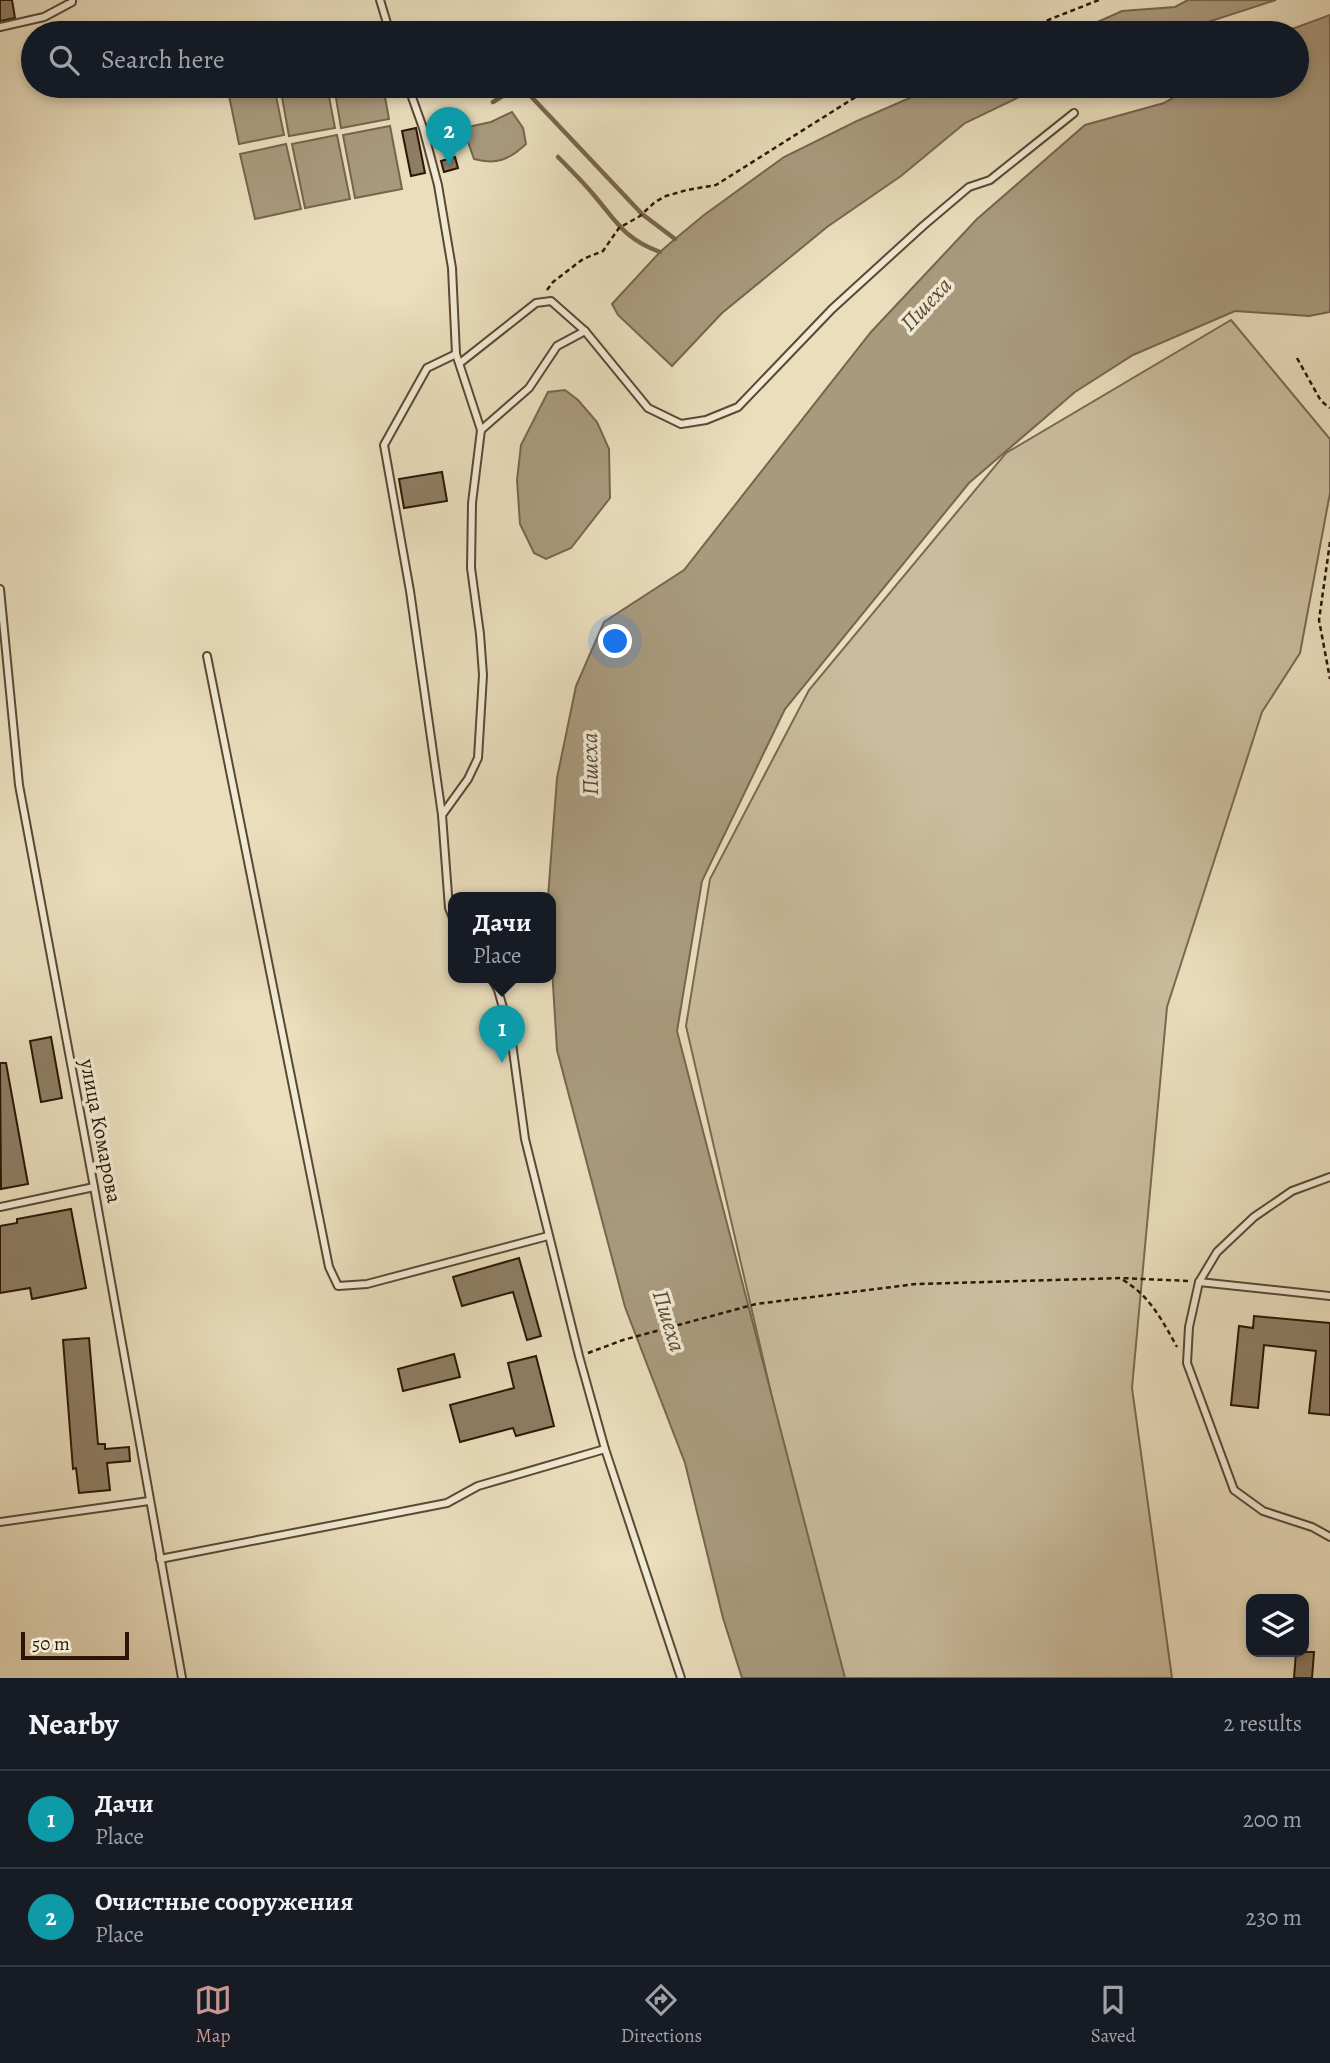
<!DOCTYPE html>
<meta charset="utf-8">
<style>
:root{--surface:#171b24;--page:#242831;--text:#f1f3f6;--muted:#9ea1a6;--line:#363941;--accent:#c59692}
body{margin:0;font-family:Alegreya,serif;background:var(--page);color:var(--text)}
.controls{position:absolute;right:21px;bottom:21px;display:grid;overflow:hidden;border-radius:14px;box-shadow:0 4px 10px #0003}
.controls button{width:63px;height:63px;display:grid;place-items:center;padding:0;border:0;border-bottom:2px solid var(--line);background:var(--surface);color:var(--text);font:35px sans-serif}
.scale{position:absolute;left:21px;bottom:18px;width:108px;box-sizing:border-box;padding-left:7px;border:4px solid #2b1605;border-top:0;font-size:19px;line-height:24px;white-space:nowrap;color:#2b1605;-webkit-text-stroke:5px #f1ead4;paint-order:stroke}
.you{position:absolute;left:616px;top:642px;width:24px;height:24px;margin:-18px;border:5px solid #fff;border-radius:50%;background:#1a73e8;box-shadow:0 0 0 10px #1a73e833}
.badge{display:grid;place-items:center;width:46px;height:46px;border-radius:50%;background:var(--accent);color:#fff;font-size:23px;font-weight:700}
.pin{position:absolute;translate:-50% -58px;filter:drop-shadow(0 2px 4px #0008)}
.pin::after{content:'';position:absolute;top:37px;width:24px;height:21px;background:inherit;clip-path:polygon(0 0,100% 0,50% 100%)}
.popup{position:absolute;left:448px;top:892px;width:108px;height:91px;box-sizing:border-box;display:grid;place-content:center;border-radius:14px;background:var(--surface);filter:drop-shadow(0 2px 5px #0005);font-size:23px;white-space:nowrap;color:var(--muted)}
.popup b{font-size:26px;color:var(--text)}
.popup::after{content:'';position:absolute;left:50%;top:100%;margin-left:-14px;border:14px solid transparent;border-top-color:var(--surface)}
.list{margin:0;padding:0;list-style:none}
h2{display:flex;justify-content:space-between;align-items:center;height:91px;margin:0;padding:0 28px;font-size:30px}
h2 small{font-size:23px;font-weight:400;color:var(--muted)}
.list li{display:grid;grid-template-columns:46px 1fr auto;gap:21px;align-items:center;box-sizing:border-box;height:98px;padding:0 28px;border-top:2px solid var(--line)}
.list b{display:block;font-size:26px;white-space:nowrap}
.list p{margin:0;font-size:23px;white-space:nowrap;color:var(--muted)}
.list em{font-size:23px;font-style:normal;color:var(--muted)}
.icon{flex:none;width:38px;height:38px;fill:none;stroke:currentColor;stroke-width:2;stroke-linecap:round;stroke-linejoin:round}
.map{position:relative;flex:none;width:1330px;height:1678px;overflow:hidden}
.search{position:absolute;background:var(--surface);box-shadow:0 4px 10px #0003;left:21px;right:21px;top:21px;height:77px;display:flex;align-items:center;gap:18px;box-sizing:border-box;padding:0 24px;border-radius:38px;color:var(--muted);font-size:26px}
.sheet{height:287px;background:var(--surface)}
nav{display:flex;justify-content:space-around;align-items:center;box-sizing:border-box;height:98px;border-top:2px solid var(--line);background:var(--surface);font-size:19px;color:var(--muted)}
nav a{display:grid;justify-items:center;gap:4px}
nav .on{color:var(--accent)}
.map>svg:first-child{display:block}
.green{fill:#cabc9e;stroke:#7a6952;stroke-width:2}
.water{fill:#a99a7e;stroke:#77654e;stroke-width:2}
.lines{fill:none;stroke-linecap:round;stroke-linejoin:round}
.stream{stroke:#77654e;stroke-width:4.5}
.building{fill:#8e7e65;stroke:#2b1605;stroke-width:2}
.service-casing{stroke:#5b4833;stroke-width:10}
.path{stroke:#2b1605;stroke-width:2.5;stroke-dasharray:5 3.5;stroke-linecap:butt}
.service{stroke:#f1ead4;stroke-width:6}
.labels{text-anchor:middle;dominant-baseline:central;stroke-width:7;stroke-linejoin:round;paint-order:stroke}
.street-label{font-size:21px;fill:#2b1605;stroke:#f1ead4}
.water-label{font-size:23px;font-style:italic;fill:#5d4b35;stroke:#f1ead4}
</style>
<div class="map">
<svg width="1330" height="1678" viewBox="0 0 1330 1678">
<rect width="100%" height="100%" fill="#eadebd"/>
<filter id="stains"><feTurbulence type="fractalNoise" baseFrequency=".00286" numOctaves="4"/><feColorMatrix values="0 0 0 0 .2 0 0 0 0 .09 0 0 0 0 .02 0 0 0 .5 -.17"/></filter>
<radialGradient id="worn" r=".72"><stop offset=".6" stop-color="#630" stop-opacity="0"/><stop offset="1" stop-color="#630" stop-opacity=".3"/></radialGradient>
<path class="green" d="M1231,320L1330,439V493L1300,653L1262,712L1167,1007L1132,1388L1172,1678H837L686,1026L710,879L809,690L1006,453Z"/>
<g class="water">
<path d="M1188,0H1276L1174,33H1073L1122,11L1175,7Z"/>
<path d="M1330,15V312L1309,316L1235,311L1133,355L1075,392L969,483L785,709L702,881L677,1031L845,1678H742L723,1618L685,1463L625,1307L557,1050L551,952V897H548L557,778L576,686L604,622L684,570L871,332L977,219L1085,125L1164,103L1193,86H1297V33H1281Z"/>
<path d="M227,86H274L284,135L239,144Z"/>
<path d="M280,86H327L335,128L289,136Z"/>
<path d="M334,86H383L389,119L341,128Z"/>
<path d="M937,86H1042L965,123L901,176L827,227L722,313L672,366L618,315L612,304L660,252L675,239L704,215L784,157L857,121Z"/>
<path d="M512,112L523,128L526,144C509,160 496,165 474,159L463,128L491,122Z"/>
<path d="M390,126L402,189L355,198L343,135Z"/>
<path d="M337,135L350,199L305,208L292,144Z"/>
<path d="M286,144L301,209L255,219L240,154Z"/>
<path d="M565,390L578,400L597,422L609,449L610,498L571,548L546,559L534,553L520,524L517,480L521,445L548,392Z"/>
</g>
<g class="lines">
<g class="stream">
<path d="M493,102L514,89H524L642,214L675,239"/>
<path d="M558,157C570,169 582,181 593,194C616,221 624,239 660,252"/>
</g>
</g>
<g class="building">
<path d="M0,0H12L15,18L0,21Z"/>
<path d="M416,128L425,173L411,176L402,131Z"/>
<path d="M455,157L458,168L444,172L441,161Z"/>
<path d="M442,472L447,501L404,508L399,479Z"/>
<path d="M51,1037L62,1098L41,1102L30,1041Z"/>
<path d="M0,1063H6L28,1184L1,1189Z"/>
<path d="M71,1209L86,1288L32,1299L30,1288L0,1293V1226L17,1223V1219Z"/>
<path d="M519,1258L541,1336L527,1340L513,1292L462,1306L453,1277Z"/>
<path d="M1254,1316L1330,1323V1415L1309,1413L1316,1351L1264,1345L1258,1408L1231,1405L1239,1326L1253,1328Z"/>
<path d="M89,1338L98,1444H105V1449L129,1447L130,1461L107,1463L110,1490L79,1493L76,1468L73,1469L63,1340Z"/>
<path d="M454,1354L460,1377L403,1391L398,1369Z"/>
<path d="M536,1356L554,1426L516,1436L513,1428L460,1442L450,1405L514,1388L508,1363Z"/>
<path d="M1296,1652H1314L1312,1678H1294Z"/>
</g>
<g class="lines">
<defs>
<g id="service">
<path d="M380,0L390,33"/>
<path d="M0,27L44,17L72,2V0"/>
<path d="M408,86L423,128L438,185L452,268L456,354L481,430L472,503L471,568L480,634L483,675L478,758L468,779L442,815L449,908L453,918"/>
<path d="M460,363L536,303L551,301L585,331L648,408L681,424L706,420L738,407L832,309L923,226L969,187L990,180L1074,113"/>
<path d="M481,430L529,388L557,346L585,331"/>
<path d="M0,589L19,785L94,1187L182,1678"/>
<path d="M207,656L329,1267L338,1286L367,1284L548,1236"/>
<path d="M442,815L410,591L384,445L427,368L456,354"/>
<path d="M491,977L498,990L511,1036L525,1139L579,1356L605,1449L681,1678"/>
<path d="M1330,1177L1292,1191L1254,1217L1217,1252L1199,1282L1189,1327L1187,1363L1234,1490L1263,1511L1312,1527L1330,1537"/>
<path d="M0,1207L94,1187"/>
<path d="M1199,1282L1330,1296"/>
<path d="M0,1522L149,1501"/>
<path d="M160,1559L447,1503L478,1486L605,1449"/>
</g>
</defs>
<use href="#service" class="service-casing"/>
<g class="path">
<path d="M1015,33L1099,0"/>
<path d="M547,290L553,282L583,259L603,251L619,228L640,216L655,202L666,196L687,190L716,185L873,86"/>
<path d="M1297,358L1321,401L1330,408"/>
<path d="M1330,542L1319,620L1330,679"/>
<path d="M1123,1280C1150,1296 1162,1320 1177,1347"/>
<path d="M588,1353L623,1340L756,1304L916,1284L1120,1278L1189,1281"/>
</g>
<use href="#service" class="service"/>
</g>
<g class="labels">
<g class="street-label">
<text transform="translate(101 1131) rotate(79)">улица Комарова</text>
</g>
<g class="water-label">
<text transform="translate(926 304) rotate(-47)">Пшеха</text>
<text transform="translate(590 764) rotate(-91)">Пшеха</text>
<text transform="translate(669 1321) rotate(73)">Пшеха</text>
</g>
</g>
<rect width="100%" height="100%" filter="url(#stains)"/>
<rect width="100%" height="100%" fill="url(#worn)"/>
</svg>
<div class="controls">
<button><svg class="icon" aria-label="layers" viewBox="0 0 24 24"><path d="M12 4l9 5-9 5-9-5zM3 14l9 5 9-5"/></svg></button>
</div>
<div class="scale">50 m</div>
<div class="you"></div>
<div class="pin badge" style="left:502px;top:1063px;background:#0f9aa8">1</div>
<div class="popup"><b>Дачи</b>Place</div>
<div class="pin badge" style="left:449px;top:165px;background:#0f9aa8">2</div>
<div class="search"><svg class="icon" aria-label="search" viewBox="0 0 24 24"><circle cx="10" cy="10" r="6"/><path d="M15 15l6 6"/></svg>Search here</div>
</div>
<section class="sheet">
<h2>Nearby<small>2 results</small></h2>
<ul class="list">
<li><span class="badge" style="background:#0f9aa8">1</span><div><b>Дачи</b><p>Place</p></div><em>200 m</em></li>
<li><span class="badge" style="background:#0f9aa8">2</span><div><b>Очистные сооружения</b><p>Place</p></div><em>230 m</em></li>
</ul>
</section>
<nav>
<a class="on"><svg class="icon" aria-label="map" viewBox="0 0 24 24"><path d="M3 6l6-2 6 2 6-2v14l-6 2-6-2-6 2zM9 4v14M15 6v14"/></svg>Map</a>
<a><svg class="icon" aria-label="directions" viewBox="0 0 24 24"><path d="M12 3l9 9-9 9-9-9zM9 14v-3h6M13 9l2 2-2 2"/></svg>Directions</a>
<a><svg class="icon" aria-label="saved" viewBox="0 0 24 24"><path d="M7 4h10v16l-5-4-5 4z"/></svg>Saved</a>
</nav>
